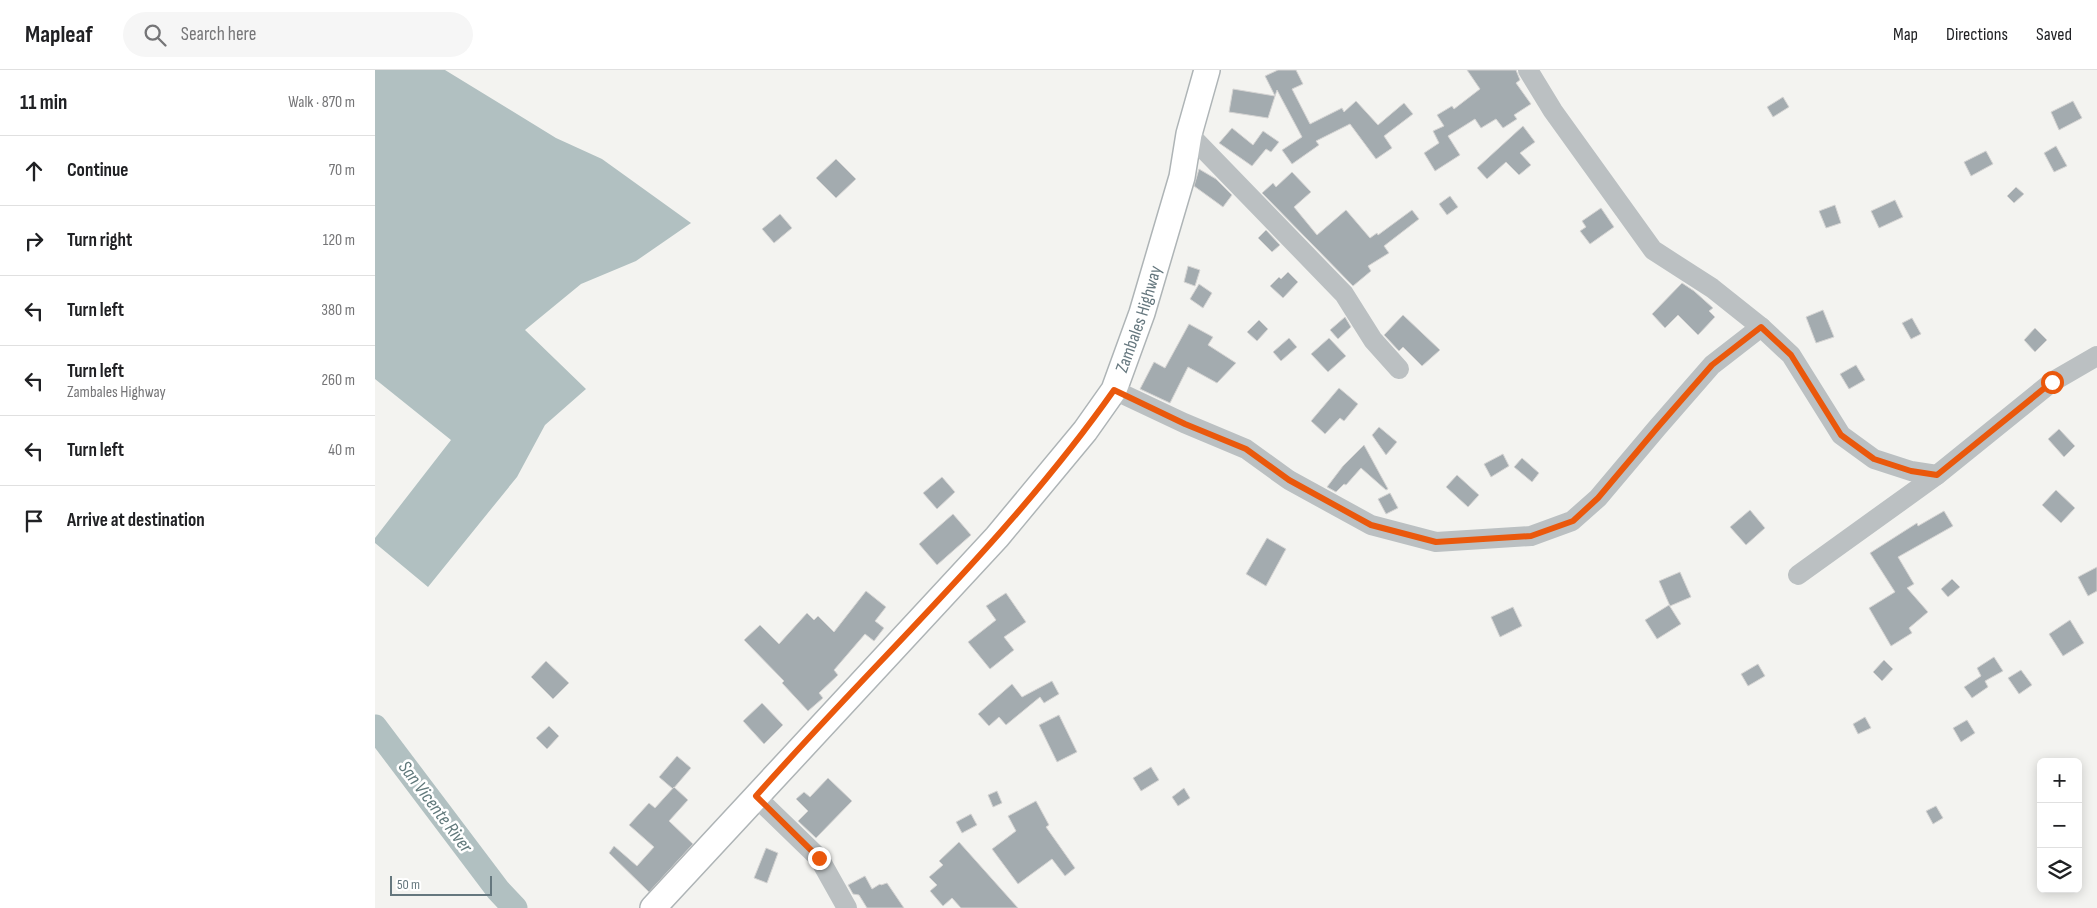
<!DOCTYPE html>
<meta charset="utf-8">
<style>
:root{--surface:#fff;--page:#f6f6f6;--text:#202124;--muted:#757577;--line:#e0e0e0}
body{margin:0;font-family:"Sofia Sans Condensed",sans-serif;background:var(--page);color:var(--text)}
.controls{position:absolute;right:15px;bottom:15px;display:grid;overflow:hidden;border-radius:8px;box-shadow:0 2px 12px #0003}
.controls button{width:45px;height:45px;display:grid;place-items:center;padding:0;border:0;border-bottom:1px solid var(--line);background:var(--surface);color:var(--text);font:25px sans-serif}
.scale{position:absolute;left:15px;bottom:12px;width:102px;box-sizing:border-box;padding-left:5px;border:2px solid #65777e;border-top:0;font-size:14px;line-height:18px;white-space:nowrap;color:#65777e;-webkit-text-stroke:4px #fff;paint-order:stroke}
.stop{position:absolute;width:15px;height:15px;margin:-11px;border:4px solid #ea580c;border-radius:50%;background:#fff}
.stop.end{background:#ea580c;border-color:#fff;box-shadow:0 1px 5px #0008}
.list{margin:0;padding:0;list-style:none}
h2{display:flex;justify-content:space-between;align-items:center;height:65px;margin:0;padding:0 20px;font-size:21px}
h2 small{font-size:16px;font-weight:400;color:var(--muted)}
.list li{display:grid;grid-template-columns:32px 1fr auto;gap:15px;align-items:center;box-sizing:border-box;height:70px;padding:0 20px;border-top:1px solid var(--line)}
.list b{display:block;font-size:19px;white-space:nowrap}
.list p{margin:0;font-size:16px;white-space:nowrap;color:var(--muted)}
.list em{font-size:16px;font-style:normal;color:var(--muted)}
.icon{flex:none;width:28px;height:28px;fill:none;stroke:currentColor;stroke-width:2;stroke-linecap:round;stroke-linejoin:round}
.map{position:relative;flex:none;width:1722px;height:838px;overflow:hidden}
header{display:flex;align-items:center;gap:30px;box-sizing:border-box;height:70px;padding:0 25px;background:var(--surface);border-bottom:1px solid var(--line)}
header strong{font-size:24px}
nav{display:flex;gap:28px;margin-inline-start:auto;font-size:18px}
.search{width:350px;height:45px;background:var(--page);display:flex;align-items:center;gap:12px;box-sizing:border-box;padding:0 18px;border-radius:28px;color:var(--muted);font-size:19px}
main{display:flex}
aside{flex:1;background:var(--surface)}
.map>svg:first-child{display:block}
.water{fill:#b1c0c1}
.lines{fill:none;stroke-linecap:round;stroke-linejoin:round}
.river{stroke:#b1c0c1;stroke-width:25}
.building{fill:#a3abaf;stroke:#d5d4d3}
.major-casing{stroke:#aeb4b6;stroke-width:28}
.minor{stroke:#bbc0c2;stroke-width:20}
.major{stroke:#fff;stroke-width:25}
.route{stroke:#ea580c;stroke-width:6}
.labels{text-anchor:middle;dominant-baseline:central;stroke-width:5;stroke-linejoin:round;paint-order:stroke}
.street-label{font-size:18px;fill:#65777e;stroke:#fff}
.water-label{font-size:19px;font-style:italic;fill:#61797b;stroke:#fff}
</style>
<header>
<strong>Mapleaf</strong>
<div class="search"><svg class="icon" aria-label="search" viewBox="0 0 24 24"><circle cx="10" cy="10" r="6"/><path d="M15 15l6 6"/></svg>Search here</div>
<nav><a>Map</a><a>Directions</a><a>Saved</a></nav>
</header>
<main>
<aside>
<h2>11 min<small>Walk · 870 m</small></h2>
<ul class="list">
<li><svg class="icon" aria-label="ahead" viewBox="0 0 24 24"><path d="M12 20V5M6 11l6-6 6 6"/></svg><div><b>Continue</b></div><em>70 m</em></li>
<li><svg class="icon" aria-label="right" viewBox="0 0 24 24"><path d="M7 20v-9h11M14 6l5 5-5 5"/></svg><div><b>Turn right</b></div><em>120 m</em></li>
<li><svg class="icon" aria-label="left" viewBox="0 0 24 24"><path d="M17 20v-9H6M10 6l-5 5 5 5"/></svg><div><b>Turn left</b></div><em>380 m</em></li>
<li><svg class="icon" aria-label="left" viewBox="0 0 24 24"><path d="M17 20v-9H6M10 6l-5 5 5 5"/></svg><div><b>Turn left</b><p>Zambales Highway</p></div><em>260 m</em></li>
<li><svg class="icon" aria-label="left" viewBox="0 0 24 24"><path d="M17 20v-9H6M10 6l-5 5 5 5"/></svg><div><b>Turn left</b></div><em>40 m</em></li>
<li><svg class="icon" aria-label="arrive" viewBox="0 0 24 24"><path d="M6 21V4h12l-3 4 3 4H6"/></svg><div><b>Arrive at destination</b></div></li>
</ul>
</aside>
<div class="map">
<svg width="1722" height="838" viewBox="0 0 1722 838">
<rect width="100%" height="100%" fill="#f3f3f0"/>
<path class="water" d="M0,0H70L181,68L227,89L316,153L261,191L206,214L150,260L211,319L170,355L142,407L53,517L0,473V468L76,370L0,309Z"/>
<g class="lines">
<path class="river" d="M0,657L123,820L140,838"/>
</g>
<g class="building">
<path d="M903,0H921L928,14L917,19L935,54L967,38L969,42L981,31L1003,55L1029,33L1038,44L1009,66L1017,78L1001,89L975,54L941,71L944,75L917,94L907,80L927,67L902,20L893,48L854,42L858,19L900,26L890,6Z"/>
<path d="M1092,0H1141L1145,10L1141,13L1156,34L1139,45L1142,49L1128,58L1121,49L1106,58L1100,49L1073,66L1085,85L1060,101L1049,83L1064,73L1058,61L1069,56L1062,45L1077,36L1079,39L1105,19Z"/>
<path d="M1408,27L1414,37L1398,47L1392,37Z"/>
<path d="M1698,31L1707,48L1684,60L1676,42Z"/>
<path d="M1148,56L1160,72L1145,83L1156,95L1144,105L1131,92L1112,109L1102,98Z"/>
<path d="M857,58L878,75L888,61L904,72L896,82L891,79L877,96L844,73Z"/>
<path d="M1681,76L1692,96L1679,102L1669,83Z"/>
<path d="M1611,81L1618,94L1596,106L1589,92Z"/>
<path d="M461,89L481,109L461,128L441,108Z"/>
<path d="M824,99L841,109L857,125L848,137L819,116Z"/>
<path d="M917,102L936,122L919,137L942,165L971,140L995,168L1002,163L1003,165L1037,140L1044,149L1009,176L1014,183L993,196L996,201L978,216L887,123L898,113L901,117Z"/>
<path d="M1641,117L1649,124L1639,133L1632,126Z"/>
<path d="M1075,126L1083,137L1072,145L1064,134Z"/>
<path d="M1520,130L1528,147L1504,158L1496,141Z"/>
<path d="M1460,135L1466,153L1451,158L1444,141Z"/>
<path d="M1226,138L1239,157L1215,174L1205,161L1211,157L1207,151Z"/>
<path d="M405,144L417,158L399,173L387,159Z"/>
<path d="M891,160L905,175L897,182L883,168Z"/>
<path d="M813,196L825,200L820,216L809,212Z"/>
<path d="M913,202L923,212L908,228L895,216L904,207L906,209Z"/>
<path d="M1307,213L1319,221L1338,238L1334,241L1340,247L1323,265L1303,245L1290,258L1277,244Z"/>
<path d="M824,214L837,223L828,238L815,229Z"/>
<path d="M1448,240L1459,267L1441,273L1431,247Z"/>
<path d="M1028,245L1065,280L1047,296L1028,277L1024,281L1009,265Z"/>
<path d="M970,247L976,257L963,269L955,260Z"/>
<path d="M1537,248L1546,264L1536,269L1527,253Z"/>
<path d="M884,250L893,259L882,271L872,262Z"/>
<path d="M814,254L838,267L833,275L861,293L842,313L813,297L795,333L765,319L779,292L790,298Z"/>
<path d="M1660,258L1672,270L1660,282L1649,270Z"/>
<path d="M914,268L922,277L906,291L898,282Z"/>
<path d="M954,268L971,286L953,302L936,284Z"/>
<path d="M1481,295L1490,310L1474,319L1465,304Z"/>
<path d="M964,318L983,334L969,351L965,348L950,364L936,351Z"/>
<path d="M1004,357L1022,372L1011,385L997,365Z"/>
<path d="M1684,359L1700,376L1689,387L1673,369Z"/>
<path d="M989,375L1013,419L1011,420L986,398L971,415L969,414L961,422L952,417L968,396Z"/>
<path d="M1128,384L1134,396L1116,407L1109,394Z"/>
<path d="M1147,388L1164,403L1157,412L1139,397Z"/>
<path d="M1082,405L1104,425L1093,437L1071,417Z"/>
<path d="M567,407L580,422L562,439L548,423Z"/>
<path d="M1681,420L1700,438L1686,453L1667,435Z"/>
<path d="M1015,423L1023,438L1011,444L1003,429Z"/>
<path d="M1375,440L1390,458L1371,475L1355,457Z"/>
<path d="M1569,441L1578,456L1523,487L1539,514L1532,518L1553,542L1534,558L1537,563L1516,576L1494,538L1520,522L1495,483L1542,453L1543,456Z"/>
<path d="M578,444L596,465L562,495L544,474Z"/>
<path d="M892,468L911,479L891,516L871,504Z"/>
<path d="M1722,497V521L1713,526L1703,507Z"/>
<path d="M1305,502L1316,527L1295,536L1284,511Z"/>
<path d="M1577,509L1585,517L1573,527L1566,519Z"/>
<path d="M491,521L511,537L500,551L509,558L499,571L490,564L459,600L463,605L444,623L448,628L433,641L407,613L409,611L369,570L385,555L404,574L432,543L439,550L443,546L459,562Z"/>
<path d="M631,523L651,552L629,567L639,580L615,599L593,572L621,550L611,536Z"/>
<path d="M1294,535L1306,554L1282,569L1270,550Z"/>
<path d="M1138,537L1147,556L1125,567L1116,547Z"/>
<path d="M1695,550L1709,573L1688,586L1674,564Z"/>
<path d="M1619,587L1628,601L1610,611L1613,617L1597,628L1589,617L1606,606L1602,598Z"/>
<path d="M1509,590L1518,599L1507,611L1498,602Z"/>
<path d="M171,591L194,613L178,629L156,607Z"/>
<path d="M1383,594L1390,606L1373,616L1366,604Z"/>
<path d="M1646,600L1657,615L1644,624L1633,608Z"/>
<path d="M677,611L684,624L669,633L665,627L631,655L624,647L614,656L603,644L637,614L647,627Z"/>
<path d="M387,633L408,655L389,674L368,651Z"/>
<path d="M684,645L702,682L682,692L664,655Z"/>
<path d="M1490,647L1496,658L1483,664L1478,654Z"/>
<path d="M1592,650L1600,663L1586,672L1578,658Z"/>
<path d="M174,656L184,666L172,679L161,668Z"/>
<path d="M302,686L316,698L298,719L284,707Z"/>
<path d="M776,697L784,710L766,721L758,708Z"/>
<path d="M453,708L477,731L441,768L423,751L433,741L421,729L429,722L435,727Z"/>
<path d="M299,717L313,730L294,751L318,774L274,822L234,783L239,776L262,796L279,777L254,755L274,733L280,738Z"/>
<path d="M809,718L815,728L803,736L797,727Z"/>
<path d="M622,721L627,733L618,737L613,725Z"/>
<path d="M661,731L674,755L671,757L700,798L690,806L677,789L643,814L617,779L641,761L633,746Z"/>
<path d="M1561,736L1568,748L1558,754L1551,741Z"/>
<path d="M596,744L602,755L587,763L581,752Z"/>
<path d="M584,772L643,838H586L577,828L568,836L555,821L562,815L554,807L568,795L564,791Z"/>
<path d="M391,778L403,783L392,813L379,808Z"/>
<path d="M490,806L497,819L505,814L506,815L512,813L529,838H492L484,825L478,824L473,815Z"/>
</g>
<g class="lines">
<defs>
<g id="major">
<path id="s1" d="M278,838L622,467L710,361L739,320L767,243L807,107L814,64L832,0"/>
</g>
</defs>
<use href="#major" class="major-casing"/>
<g class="minor">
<path d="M1153,0L1178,41L1278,180L1337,218L1386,257L1416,285L1466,365L1499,389L1536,401L1562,405L1677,312L1722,286"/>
<path d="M814,64L969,224L998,270L1024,299"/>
<path d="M739,320L809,353L871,379L914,410L996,455L1061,472L1156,466L1197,451L1223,428L1282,358L1337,295L1386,257"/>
<path d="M1423,505L1562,405"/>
<path d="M381,727L444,788L472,838"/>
</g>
<use href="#major" class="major"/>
</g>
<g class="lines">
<path class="route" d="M444,788L381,726C500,591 635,468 739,320L810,354L871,379L914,410L996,455L1061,472L1156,466L1198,451L1223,428L1282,358L1337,295L1386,257L1416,285L1466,365L1499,389L1536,401L1562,405L1677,312"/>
</g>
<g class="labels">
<g class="street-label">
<text stroke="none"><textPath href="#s1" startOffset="769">Zambales Highway</textPath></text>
</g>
<g class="water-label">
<text transform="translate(60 737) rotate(53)">San Vicente River</text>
</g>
</g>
</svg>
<div class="controls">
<button>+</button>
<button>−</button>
<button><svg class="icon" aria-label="layers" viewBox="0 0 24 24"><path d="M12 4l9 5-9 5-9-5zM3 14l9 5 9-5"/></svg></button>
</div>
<div class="scale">50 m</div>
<div class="stop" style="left:1677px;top:312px"></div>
<div class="stop end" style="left:444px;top:788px"></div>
</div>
</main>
